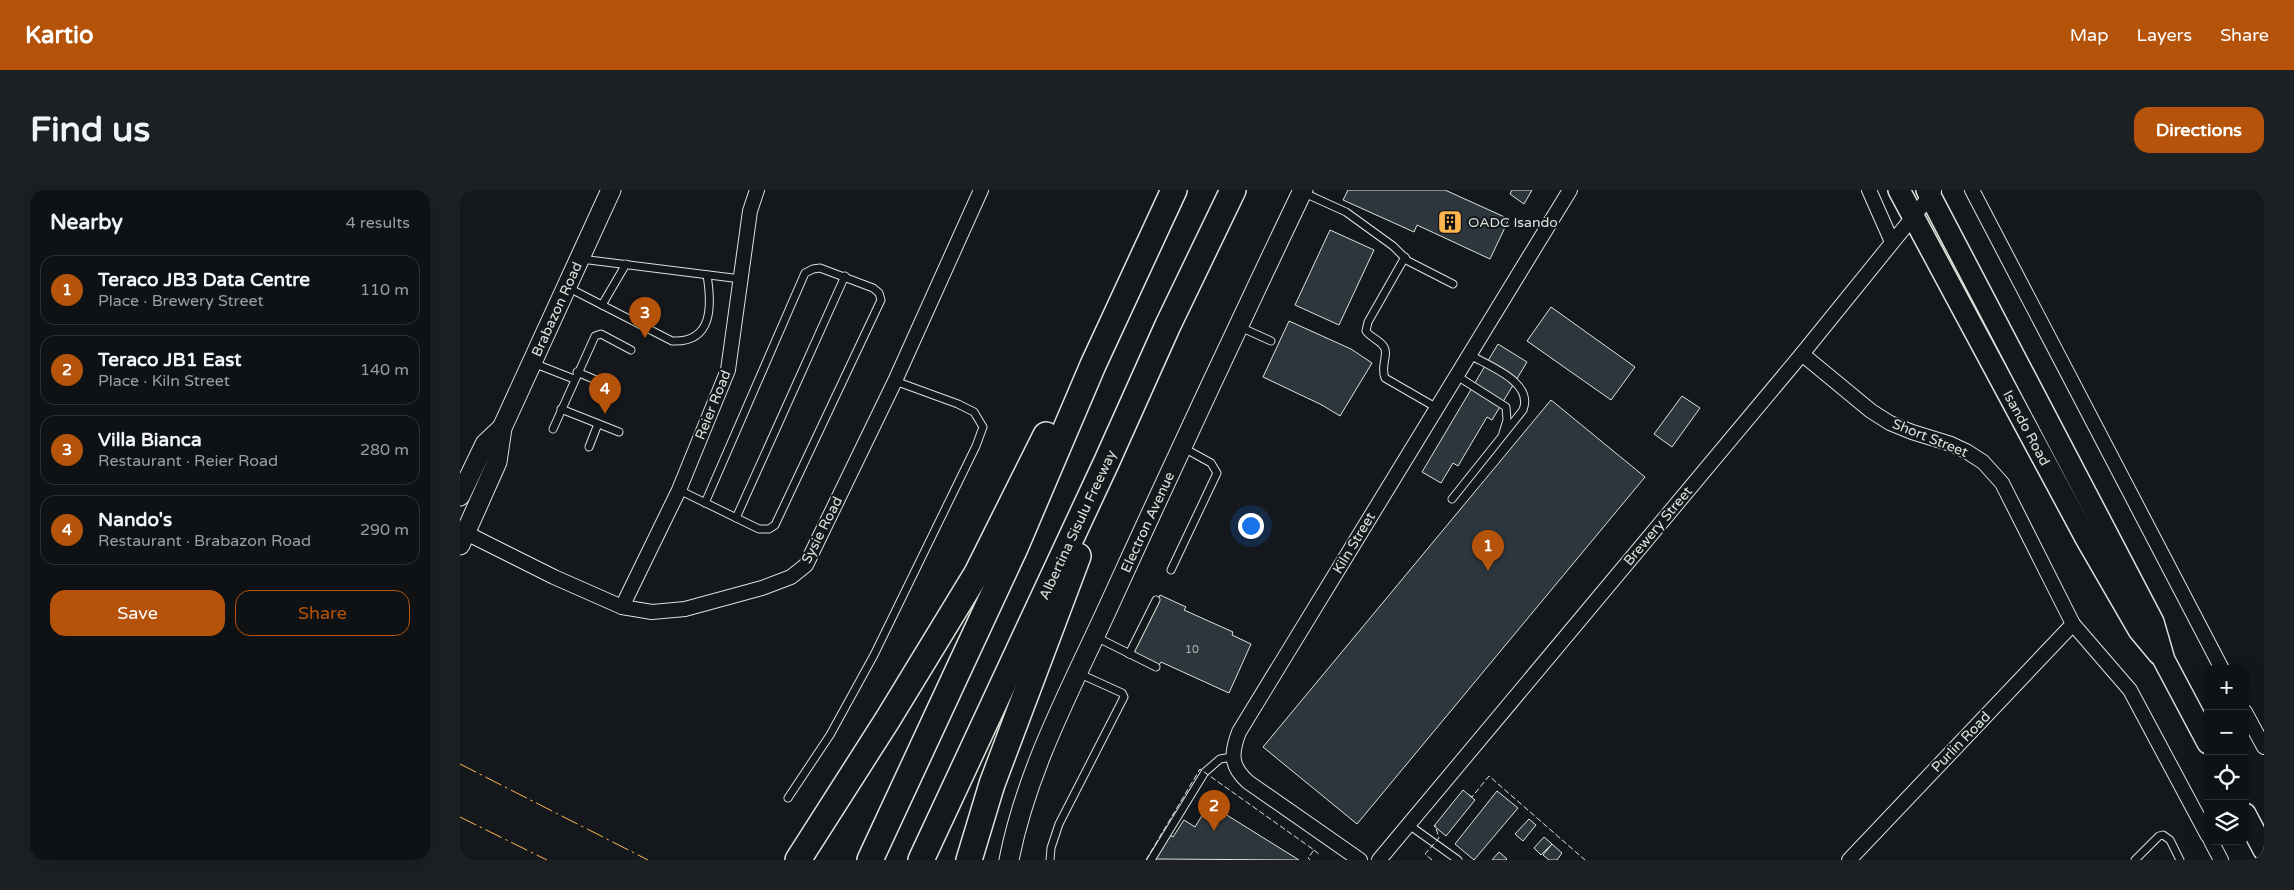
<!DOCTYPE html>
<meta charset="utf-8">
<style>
:root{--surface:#0f1215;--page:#1d2022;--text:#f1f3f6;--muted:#9b9ea0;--line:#2f3234;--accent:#b45309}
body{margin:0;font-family:"Varela Round",sans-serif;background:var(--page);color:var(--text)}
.controls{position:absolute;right:15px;bottom:15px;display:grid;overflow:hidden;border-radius:10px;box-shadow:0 5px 20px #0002}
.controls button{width:45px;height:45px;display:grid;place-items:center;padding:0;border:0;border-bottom:1px solid var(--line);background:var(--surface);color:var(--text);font:25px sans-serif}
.you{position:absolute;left:790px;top:335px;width:18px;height:18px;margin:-12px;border:4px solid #fff;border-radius:50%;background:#1a73e8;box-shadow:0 0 0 8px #1a73e833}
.badge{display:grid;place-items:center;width:32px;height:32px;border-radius:50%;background:var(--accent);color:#fff;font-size:16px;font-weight:700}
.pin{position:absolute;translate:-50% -41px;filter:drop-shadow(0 1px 2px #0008)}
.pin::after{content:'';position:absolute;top:26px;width:18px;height:15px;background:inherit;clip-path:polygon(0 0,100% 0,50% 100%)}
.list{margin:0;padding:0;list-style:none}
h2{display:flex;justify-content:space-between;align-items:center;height:65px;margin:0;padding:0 20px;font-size:21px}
h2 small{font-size:16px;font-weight:400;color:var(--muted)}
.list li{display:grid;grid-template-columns:32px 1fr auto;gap:15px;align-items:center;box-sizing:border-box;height:70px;margin:0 10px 10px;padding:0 10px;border:1px solid var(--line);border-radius:15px}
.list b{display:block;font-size:19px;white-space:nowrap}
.list p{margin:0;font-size:16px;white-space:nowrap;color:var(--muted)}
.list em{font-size:16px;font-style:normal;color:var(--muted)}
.actions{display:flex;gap:10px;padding:15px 20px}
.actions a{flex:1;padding:11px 0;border:1px solid var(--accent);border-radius:15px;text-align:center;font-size:18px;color:var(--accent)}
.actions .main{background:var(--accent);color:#fff}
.icon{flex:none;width:28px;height:28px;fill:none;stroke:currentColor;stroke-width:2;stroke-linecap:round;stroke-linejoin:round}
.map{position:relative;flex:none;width:1804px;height:670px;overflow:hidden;border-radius:15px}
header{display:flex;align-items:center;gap:30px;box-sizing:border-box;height:70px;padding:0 25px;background:var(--accent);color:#fff}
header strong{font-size:24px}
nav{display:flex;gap:28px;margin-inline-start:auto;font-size:18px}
.intro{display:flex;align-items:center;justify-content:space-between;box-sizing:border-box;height:120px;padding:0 30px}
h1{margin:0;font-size:35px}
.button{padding:12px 22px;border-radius:15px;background:var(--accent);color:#fff;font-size:18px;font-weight:700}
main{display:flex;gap:30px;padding:0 30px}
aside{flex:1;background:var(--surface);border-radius:15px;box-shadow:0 5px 20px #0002}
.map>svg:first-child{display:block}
.building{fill:#2c363c;stroke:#d8e6dc}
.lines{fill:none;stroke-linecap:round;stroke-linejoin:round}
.service-casing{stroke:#d8e6dc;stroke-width:9}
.minor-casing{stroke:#d8e6dc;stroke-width:16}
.secondary-casing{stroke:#d8e6dc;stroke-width:21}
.primary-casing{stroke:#d8e6dc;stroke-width:24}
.motorway-casing{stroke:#d8e6dc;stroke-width:28}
.service{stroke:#14181c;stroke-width:7}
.minor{stroke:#14181c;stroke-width:14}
.secondary{stroke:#14181c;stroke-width:19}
.primary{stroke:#14181c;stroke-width:21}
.motorway{stroke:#14181c;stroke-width:25}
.fence{stroke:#d8e6dc;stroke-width:1;stroke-dasharray:6 2.5;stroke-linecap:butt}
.power{stroke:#ffb74d;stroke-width:1;stroke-dasharray:18 4 2.5 4;stroke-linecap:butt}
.labels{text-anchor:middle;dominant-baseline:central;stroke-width:4;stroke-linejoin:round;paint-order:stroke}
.number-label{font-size:11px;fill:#adbab4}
.poi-label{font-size:14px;fill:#d8e6dc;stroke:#14181c;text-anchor:start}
.street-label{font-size:14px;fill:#d8e6dc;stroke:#14181c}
</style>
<header>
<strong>Kartio</strong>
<nav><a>Map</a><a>Layers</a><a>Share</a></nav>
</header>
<div class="intro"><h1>Find us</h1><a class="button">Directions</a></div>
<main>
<aside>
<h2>Nearby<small>4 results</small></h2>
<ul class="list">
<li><span class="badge">1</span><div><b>Teraco JB3 Data Centre</b><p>Place · Brewery Street</p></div><em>110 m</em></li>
<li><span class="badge">2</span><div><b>Teraco JB1 East</b><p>Place · Kiln Street</p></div><em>140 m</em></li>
<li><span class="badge">3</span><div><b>Villa Bianca</b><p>Restaurant · Reier Road</p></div><em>280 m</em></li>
<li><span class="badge">4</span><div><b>Nando's</b><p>Restaurant · Brabazon Road</p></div><em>290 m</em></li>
</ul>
<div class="actions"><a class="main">Save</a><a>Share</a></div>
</aside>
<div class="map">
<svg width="1804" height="670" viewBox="0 0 1804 670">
<rect width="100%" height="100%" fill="#14181c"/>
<g class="building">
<path d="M888,0H985L1049,29L1030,69L957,35L954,42L883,10Z"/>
<path d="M1052,0H1072L1064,14L1050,4Z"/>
<path d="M870,40L914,60L879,135L835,115Z"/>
<path d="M1091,117L1175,177L1151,210L1067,151Z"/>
<path d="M829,131L891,159L912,173L880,226L862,215L803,187Z"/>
<path d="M1038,154L1067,172L1032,230L1027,227L998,276L993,273L981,293L962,282Z"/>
<path d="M1222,206L1240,218L1212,257L1194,244Z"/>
<path d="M1091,210L1185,287L897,634L803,557Z"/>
<path d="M700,405L726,417L724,420L773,442L772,445L791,454L769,503L701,472L699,475L673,463Z"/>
<path d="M1003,600L1015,610L986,646L974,636Z"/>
<path d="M1037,601L1058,618L1014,670L995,654Z"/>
<path d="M749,614L839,670L696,669L710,645L713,647L724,630L735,637Z"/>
<path d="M1069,629L1076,635L1063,651L1055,644Z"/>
<path d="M1084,647L1092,654L1081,665L1074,658Z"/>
<path d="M1092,654L1102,663L1097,670H1089L1083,665Z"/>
<path d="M1039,662L1047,669L1046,670H1032Z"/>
</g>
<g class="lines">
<defs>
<g id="service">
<path d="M842,2L886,22L933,56L948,71L993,94"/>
<path d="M945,67L908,132L906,141C911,148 920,150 924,157C929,164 920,176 925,188L977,218"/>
<path d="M121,69L281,89"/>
<path d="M107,97L212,151C253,153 252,116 247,85"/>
<path d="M142,115L166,74"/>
<path d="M780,137L811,151"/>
<path d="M73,173L114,189"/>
<path d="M117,182L150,196"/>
<path d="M997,186L1046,217L1047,230L1043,243"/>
<path d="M101,219L159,242"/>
<path d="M93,239L135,146L141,144L171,160"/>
<path d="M129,257L138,234"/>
<path d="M219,300L299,339H309L315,335L421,110L419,103L413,98L360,78L353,79L345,83L245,313"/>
<path d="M992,309L1063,220C1074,192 1029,176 1010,165"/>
<path d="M276,328L385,86"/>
<path d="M711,380L757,283L751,273L722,257"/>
<path d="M636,447L696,477"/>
<path d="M669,464L696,410"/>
<path d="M328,608L370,545L414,465L516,256L523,237L514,222L498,214L435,191"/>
<path d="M949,635L998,670"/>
<path d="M590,670L591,658L599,634L664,507L662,503L618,483"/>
<path d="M691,670L745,582L760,569L772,567"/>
<path d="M1675,670L1699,646L1703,645L1710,650L1720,670"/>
</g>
<g id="minor">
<path d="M1409,0L1432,52"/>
<path d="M1512,0L1762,479"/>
<path d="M1342,164L1411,221L1430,233L1452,242L1491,254L1506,261L1523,272L1542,293L1613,434L1670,500L1748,646"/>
<path d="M0,340L94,387L162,417L192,422L225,419L302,398L331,387L346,375L435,191L521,0"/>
<path d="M162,417L219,300L268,180L290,21L297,0"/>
<path d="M1785,522L1804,557"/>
<path d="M1751,651L1761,670"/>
<path d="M900,670L788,592C770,576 771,563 779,542L1110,0"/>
<path d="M919,670L1342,164L1474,1"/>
<path d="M1389,670L1613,434"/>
</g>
<g id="secondary">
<path d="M0,306L25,254L42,238"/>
<path id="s1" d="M0,355L37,272L42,238L151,0"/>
<path id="s2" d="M549,670C567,578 613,495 651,411C714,273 778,136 843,0"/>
</g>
<g id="primary">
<path id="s3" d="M1439,0L1627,350L1679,440L1699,464"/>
<path d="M1467,0L1693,432L1704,470L1748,553"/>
<path d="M1785,624L1804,660"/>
</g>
<g id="motorway">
<path d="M338,670L428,529L517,383L586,245"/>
<path d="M410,670L555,358L633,175L714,0"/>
<path id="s4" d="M461,670L647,271L708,135L773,0"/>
<path d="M509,670L532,594L618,366"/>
</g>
</defs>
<use href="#service" class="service-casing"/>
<use href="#minor" class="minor-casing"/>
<use href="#secondary" class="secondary-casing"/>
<use href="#primary" class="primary-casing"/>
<use href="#motorway" class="motorway-casing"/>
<use href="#service" class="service"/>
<use href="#minor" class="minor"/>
<use href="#secondary" class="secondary"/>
<use href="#primary" class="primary"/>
<use href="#motorway" class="motorway"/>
<g class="fence">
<path d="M1009,605L1012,607L1029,586L1125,670"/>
<path d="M854,660L860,665"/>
<path d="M686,670L740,579L854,660L848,668L850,670"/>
<path d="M972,670L965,664L979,648L975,635"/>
</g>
<g class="power">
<path d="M0,574L188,670"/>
<path d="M0,627L87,670"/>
</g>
</g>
<defs>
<symbol id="building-square" viewBox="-11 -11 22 22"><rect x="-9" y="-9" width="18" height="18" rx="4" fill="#ffb74d" stroke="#14181c"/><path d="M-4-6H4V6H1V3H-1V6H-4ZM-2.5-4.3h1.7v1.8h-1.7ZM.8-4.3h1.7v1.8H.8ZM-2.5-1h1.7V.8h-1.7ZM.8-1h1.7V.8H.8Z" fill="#111"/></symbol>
</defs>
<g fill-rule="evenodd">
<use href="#building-square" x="976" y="18" width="28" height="28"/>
</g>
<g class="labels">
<g class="number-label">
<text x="732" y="459">10</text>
</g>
<g class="poi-label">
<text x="1008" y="32">OADC Isando</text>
</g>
<g class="street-label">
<text stroke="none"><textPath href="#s1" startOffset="256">Brabazon Road</textPath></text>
<text transform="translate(253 215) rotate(-68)">Reier Road</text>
<text stroke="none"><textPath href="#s3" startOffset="270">Isando Road</textPath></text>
<text transform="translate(1470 248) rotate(22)">Short Street</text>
<text stroke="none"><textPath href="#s2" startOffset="366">Electron Avenue</textPath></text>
<text stroke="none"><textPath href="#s4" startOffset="370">Albertina Sisulu Freeway</textPath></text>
<text transform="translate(1198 336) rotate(-50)">Brewery Street</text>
<text transform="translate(362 340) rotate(-63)">Sysie Road</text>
<text transform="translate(894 353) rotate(-59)">Kiln Street</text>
<text transform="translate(1501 552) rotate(-46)">Purlin Road</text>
</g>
</g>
</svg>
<div class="controls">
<button>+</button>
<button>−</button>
<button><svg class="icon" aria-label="locate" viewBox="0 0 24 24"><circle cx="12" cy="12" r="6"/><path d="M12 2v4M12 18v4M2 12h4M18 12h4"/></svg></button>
<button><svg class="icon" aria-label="layers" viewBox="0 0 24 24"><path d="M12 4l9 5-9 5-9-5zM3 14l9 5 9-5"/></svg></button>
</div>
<div class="you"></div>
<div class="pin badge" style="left:1028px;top:381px">1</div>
<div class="pin badge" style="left:754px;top:641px">2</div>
<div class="pin badge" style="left:185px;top:148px">3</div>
<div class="pin badge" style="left:145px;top:224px">4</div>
</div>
</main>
